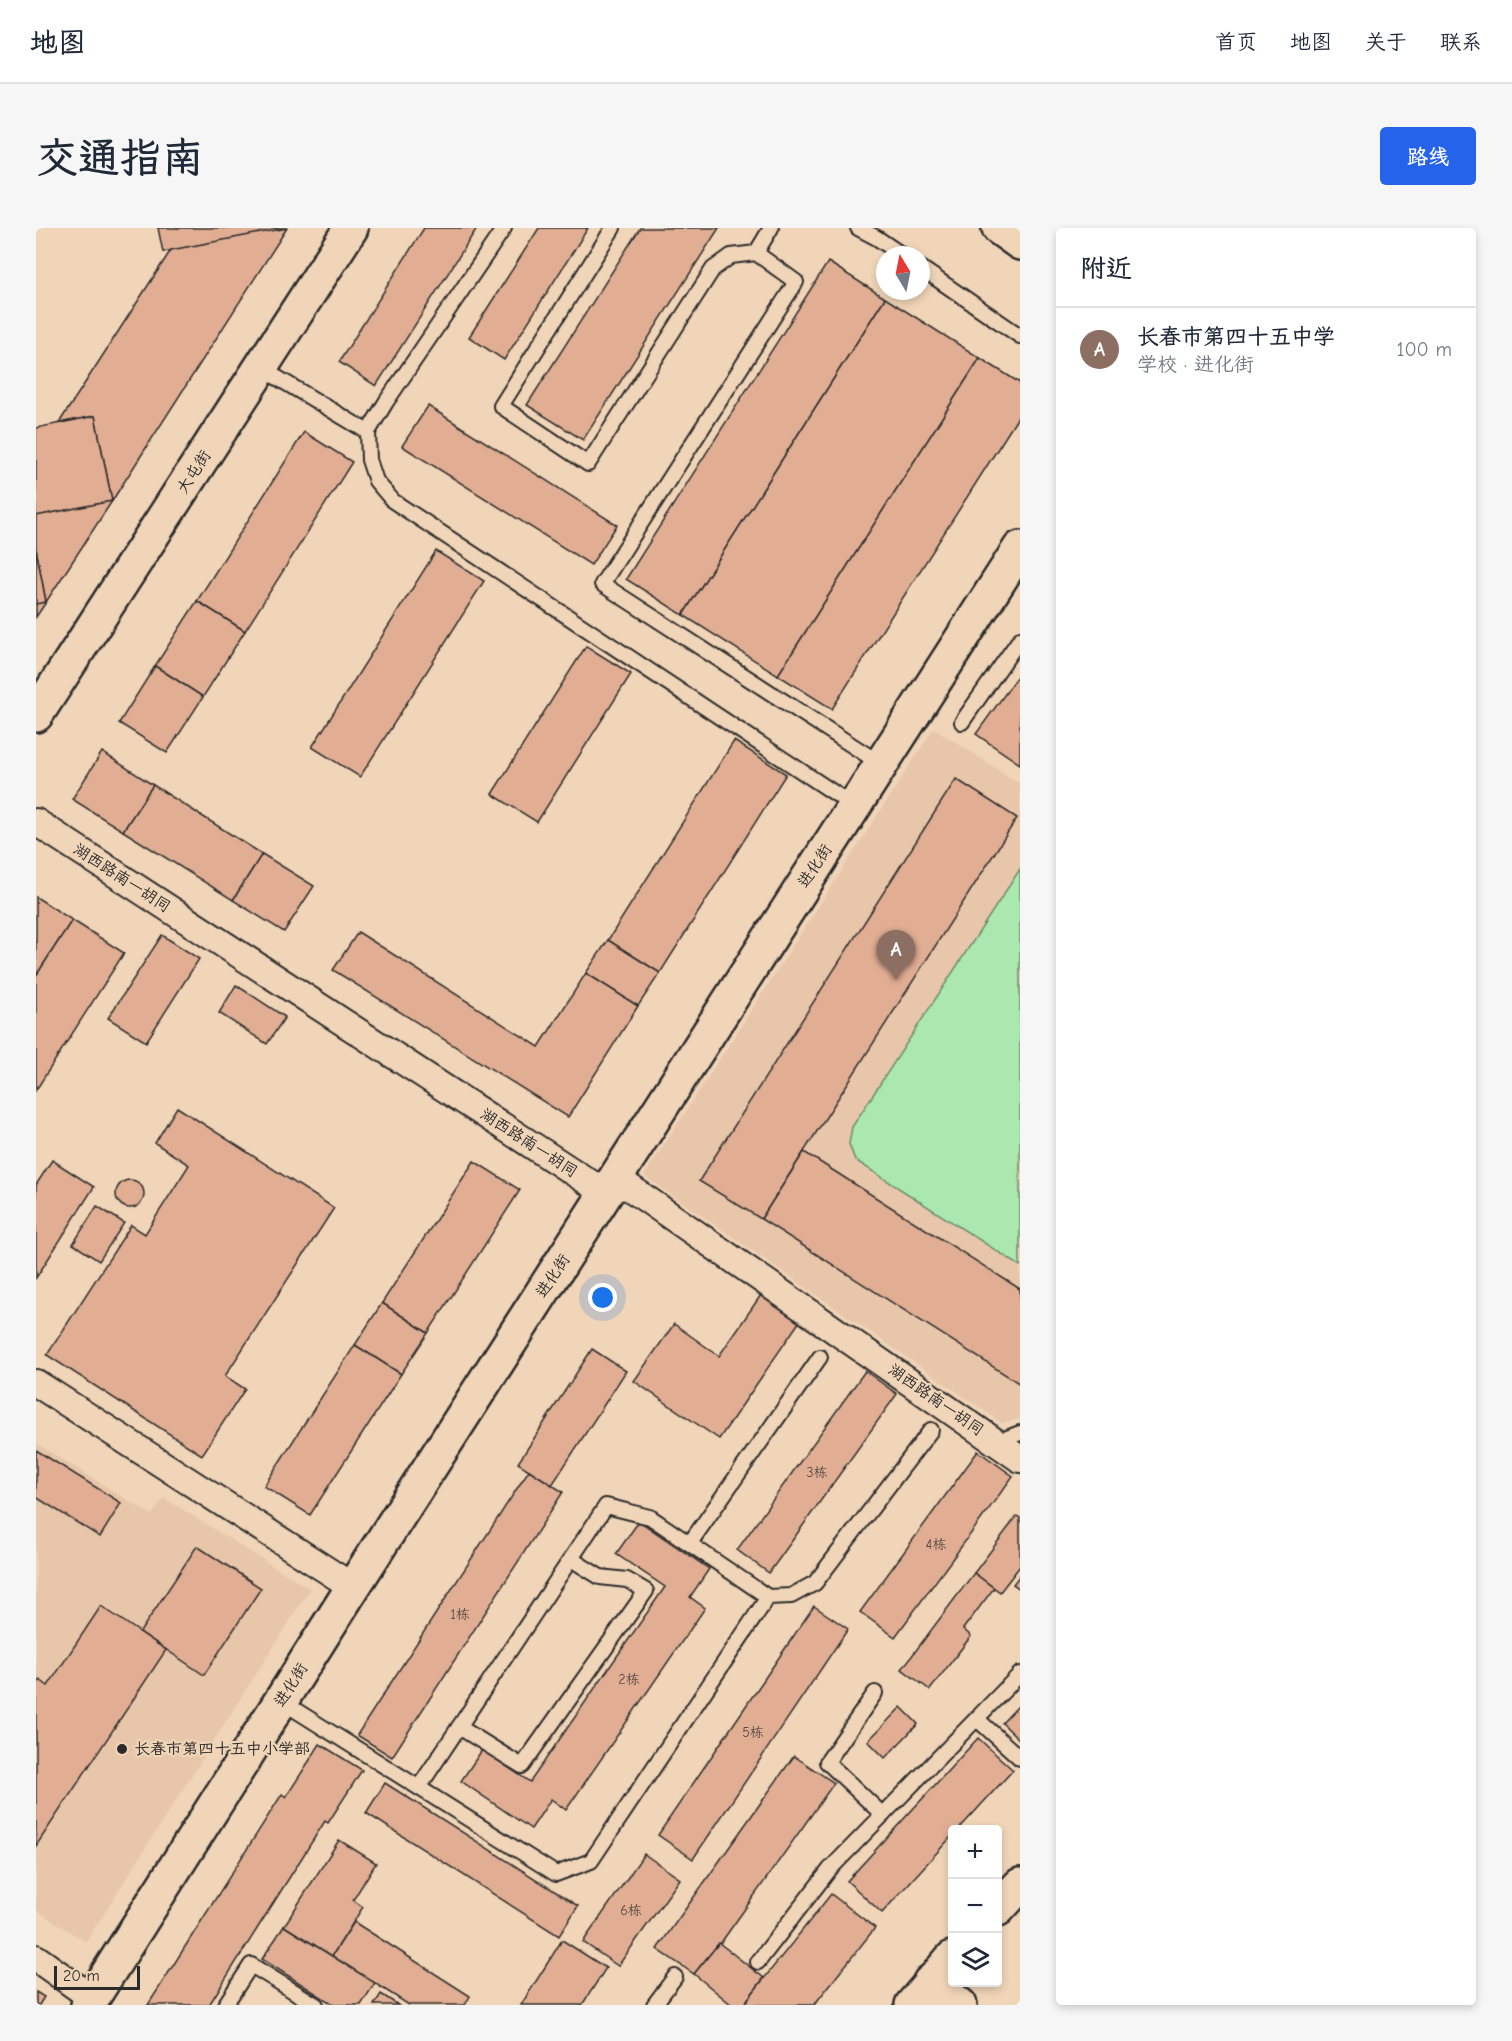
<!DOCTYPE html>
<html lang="zh">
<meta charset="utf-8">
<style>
:root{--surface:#fff;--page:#f6f6f7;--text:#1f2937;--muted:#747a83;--line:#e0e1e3;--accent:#2563eb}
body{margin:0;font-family:"Comic Neue","LXGW WenKai TC",sans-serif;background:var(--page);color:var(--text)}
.controls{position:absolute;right:18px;bottom:18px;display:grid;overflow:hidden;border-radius:6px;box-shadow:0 3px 9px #0003}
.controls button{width:54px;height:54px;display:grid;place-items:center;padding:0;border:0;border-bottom:2px solid var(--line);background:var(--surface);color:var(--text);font:30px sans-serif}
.compass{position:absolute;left:840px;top:18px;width:54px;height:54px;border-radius:50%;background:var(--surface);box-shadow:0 3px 9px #0003;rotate:350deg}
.scale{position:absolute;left:18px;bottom:15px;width:86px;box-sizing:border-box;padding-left:6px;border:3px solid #2b2b2b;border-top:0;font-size:16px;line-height:21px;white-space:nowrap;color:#2b2b2b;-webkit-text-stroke:4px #f1d5b8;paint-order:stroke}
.you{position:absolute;left:567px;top:1070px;width:21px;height:21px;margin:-15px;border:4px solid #fff;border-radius:50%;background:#1a73e8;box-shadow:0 0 0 9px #1a73e833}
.badge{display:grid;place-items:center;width:39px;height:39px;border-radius:50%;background:var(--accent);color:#fff;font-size:20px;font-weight:700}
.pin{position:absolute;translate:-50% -50px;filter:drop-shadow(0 2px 3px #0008)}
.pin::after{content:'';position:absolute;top:32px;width:21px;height:18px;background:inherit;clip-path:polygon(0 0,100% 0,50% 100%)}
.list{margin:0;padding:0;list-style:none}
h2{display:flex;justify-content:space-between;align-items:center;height:78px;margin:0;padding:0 24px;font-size:26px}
h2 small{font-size:20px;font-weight:400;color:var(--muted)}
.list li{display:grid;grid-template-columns:39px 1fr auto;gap:18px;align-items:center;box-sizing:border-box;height:84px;padding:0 24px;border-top:2px solid var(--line)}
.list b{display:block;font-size:22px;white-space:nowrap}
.list p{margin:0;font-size:20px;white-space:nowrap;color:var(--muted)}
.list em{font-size:20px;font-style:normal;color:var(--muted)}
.icon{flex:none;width:33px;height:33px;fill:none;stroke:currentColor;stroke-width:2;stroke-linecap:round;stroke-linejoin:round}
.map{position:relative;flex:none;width:984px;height:1777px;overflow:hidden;border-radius:6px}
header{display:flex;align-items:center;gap:36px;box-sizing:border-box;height:84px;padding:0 30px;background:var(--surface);border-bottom:2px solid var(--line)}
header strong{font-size:28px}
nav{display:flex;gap:33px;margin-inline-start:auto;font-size:21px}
.intro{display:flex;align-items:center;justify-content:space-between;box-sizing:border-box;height:144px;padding:0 36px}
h1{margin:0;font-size:42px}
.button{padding:15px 27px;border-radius:6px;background:var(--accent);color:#fff;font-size:21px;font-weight:700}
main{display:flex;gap:36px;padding:0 36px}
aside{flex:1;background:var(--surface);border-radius:6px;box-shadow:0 3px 9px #0003}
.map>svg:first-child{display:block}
.built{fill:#e8c6aa}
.green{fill:#aae8af;stroke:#6a8a6d;stroke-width:1.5}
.building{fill:#e1ae94;stroke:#2b2b2b;stroke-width:1.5}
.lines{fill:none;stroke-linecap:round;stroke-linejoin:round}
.service-casing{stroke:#2b2b2b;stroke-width:18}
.minor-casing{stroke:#2b2b2b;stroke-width:30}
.tertiary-casing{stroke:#2b2b2b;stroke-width:38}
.secondary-casing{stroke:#2b2b2b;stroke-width:38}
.service{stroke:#f1d5b8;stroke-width:14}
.minor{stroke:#f1d5b8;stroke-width:26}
.tertiary{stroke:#f1d5b8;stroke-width:33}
.secondary{stroke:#f1d5b8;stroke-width:33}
.poi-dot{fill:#2b2b2b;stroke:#f1d5b8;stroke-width:2}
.labels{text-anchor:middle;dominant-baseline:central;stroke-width:4.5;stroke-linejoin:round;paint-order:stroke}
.number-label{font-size:14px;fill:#584c45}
.street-label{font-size:16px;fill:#2b2b2b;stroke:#f1d5b8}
.poi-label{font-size:16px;fill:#2b2b2b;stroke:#f1d5b8;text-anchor:start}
</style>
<header>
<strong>地图</strong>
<nav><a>首页</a><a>地图</a><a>关于</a><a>联系</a></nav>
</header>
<div class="intro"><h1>交通指南</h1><a class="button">路线</a></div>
<main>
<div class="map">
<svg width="984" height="1777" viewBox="0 0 984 1777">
<rect width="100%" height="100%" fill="#f1d5b8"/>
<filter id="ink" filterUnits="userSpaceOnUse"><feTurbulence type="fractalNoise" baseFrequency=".0167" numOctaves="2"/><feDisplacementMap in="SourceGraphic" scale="12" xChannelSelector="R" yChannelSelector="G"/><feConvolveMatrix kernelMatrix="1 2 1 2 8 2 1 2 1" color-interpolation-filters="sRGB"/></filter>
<g filter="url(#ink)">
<g class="built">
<path d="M898,500L984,556V1191L966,1195L608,948Z"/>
<path d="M0,1215L116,1287L128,1270L274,1361L50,1714L0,1682Z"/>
</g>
<path class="green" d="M984,641V1038L819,932L813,916L816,899Z"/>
<g class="building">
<path d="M122,0H251L127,24Z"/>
<path d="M251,0L76,273L59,188L23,195L135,22Z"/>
<path d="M388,0H441L340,158L303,134Z"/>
<path d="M503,0H552L468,132L433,109Z"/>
<path d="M604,0H683L547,212L491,177Z"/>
<path d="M792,34L849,70L647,387L590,351Z"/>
<path d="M849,70L944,130L742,447L647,387Z"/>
<path d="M944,130L984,155V186L796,481L742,447Z"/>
<path d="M392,178L581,297L555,337L366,218Z"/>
<path d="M59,188L76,273L0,288V200Z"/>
<path d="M268,204L316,234L209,403L161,373Z"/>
<path d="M76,273L10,374L0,321V288Z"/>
<path d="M0,321L10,374L0,376Z"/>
<path d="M400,323L448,353L324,549L276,519Z"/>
<path d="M161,373L209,403L167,469L119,438Z"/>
<path d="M10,374L0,389V376Z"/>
<path d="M550,418L595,446L501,594L456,566Z"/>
<path d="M119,438L167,469L131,525L83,495Z"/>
<path d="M984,445V536L940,506Z"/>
<path d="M698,513L750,546L624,745L572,712Z"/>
<path d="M66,524L117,557L87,603L36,571Z"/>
<path d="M920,551L981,590L725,991L663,953Z"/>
<path d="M117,557L226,626L197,672L87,603Z"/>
<path d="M226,626L278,658L248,704L197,672Z"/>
<path d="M0,669L36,692L0,748Z"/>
<path d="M36,692L88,725L0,862V748Z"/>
<path d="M322,704L503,819L550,745L602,778L532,889L297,742Z"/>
<path d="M126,707L163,731L110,814L72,790Z"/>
<path d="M572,712L624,745L602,778L550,745Z"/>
<path d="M200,757L249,789L231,816L183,785Z"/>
<path d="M141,879L298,980L189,1148L209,1161L166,1227L11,1127L95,997L109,1006L153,937L119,915Z"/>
<path d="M768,924L984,1061V1156L725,991Z"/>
<path d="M16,932L58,959L0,1050V957Z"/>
<path d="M438,933L484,962L392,1105L346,1075Z"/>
<circle cx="94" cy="966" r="14"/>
<path d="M61,978L88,995L63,1033L37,1016Z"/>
<path d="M727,1064L766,1090L683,1211L598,1153L638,1096L683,1128Z"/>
<path d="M346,1075L392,1105L365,1146L319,1117Z"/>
<path d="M319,1117L365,1146L274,1287L228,1258Z"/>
<path d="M556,1121L590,1143L516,1257L482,1235Z"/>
<path d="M829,1143L861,1166L733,1345L701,1322Z"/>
<path d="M0,1222L85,1275L64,1309L0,1269Z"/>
<path d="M942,1223L977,1248L859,1409L824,1384Z"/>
<path d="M493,1242L527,1264L356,1529L321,1507Z"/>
<path d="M981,1288L984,1290V1338L964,1364L938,1345Z"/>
<path d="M603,1293L673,1341L654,1369L669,1380L530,1582L515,1571L495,1601L425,1553L446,1522L494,1554L629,1359L580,1326Z"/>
<path d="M161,1318L225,1360L168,1447L104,1404Z"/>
<path d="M938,1345L958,1360L927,1401L935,1408L894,1462L866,1441Z"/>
<path d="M984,1347V1361L977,1356Z"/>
<path d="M65,1378L130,1422L0,1618V1458L4,1452L12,1458Z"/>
<path d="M778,1378L812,1401L657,1631L622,1607Z"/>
<path d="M984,1476V1512L966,1495Z"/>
<path d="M865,1479L882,1496L849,1530L832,1513Z"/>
<path d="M942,1510L977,1542L922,1602H916V1608L846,1685L811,1653Z"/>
<path d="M284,1516L326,1542L292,1595L289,1593L173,1777H112L246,1566L250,1569Z"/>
<path d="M758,1528L798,1555L684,1716L683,1715L658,1746L621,1721Z"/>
<path d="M349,1555L542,1678L523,1708L330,1585Z"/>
<path d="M303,1612L340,1635L317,1672L327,1679L296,1728L248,1698Z"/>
<path d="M608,1626L644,1651L582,1738L547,1714Z"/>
<path d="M795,1666L839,1700L778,1777H707Z"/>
<path d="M318,1694L434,1768L429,1777H373L296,1728Z"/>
<path d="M248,1698L339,1755L325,1777H298L226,1731Z"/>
<path d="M526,1712L570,1740L546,1777H485Z"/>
<path d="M683,1715L728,1750L707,1777H696L658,1746Z"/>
<path d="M0,1764L8,1769L3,1777H0Z"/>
<path d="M345,1766L362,1777H338Z"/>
</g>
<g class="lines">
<defs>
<g id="service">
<path d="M468,0L350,174L332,204L333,232L340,253L357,273L818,578"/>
<path d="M577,0L465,178L552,236L677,41L695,28L720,25L760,54L566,356L845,536"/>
<path d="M822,0L841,10L866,27"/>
<path d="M720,25L735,0"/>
<path d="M885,40L984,108"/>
<path d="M225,140L332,204"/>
<path d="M926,494L984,411"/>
<path d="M961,1214L984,1205"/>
<path d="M654,1315L784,1129"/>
<path d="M839,1465L791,1534L847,1587"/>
<path d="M245,1473L520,1646L555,1633L732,1369L755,1368L779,1355L895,1202"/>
<path d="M941,1491L984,1530"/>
<path d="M423,1499L486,1538L610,1363L591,1352L564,1349L535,1331"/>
<path d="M383,1559L570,1278L614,1289L732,1369"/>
<path d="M722,1734L794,1641L984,1446"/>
<path d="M189,1777L215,1737L280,1777"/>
<path d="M618,1777L639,1749"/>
</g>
<g id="minor">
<path d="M0,594L557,957L593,959L984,1231"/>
<path d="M0,1155L317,1359"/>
<path d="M0,1730L56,1770"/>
</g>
<g id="tertiary">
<path d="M0,487L315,0"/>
<path d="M962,1681L984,1657"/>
<path d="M894,1754L924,1777"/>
<path d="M52,1777L317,1359L984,320"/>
<path d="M876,1777L916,1730"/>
</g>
<path id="secondary" d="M963,0L984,15"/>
</defs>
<use href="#service" class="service-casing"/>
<use href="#minor" class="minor-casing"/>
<use href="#tertiary" class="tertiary-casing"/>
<use href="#secondary" class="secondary-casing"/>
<use href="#service" class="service"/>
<use href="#minor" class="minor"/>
<use href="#tertiary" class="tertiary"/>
<use href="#secondary" class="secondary"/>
</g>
</g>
<circle class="poi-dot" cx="86" cy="1521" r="6"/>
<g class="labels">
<g class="number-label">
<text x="781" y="1244">3栋</text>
<text x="900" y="1316">4栋</text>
<text x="424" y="1386">1栋</text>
<text x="593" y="1451">2栋</text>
<text x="717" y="1504">5栋</text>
<text x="595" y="1682">6栋</text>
</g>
<g class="street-label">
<text transform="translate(158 244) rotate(-57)">大屯街</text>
<text transform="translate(779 638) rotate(-57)">进化街</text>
<text transform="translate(86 650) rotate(33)">湖西路南一胡同</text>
<text transform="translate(493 915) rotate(33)">湖西路南一胡同</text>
<text transform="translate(517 1048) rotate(-57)">进化街</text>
<text transform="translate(900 1172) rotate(35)">湖西路南一胡同</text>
<text transform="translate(255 1457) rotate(-58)">进化街</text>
</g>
<g class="poi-label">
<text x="98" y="1521">长春市第四十五中小学部</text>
</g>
</g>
</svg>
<div class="controls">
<button>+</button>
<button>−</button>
<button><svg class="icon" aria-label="layers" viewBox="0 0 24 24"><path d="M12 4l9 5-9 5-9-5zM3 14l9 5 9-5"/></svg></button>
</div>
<svg class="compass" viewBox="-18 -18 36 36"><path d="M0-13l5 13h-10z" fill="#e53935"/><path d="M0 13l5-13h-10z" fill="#747a83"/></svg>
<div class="scale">20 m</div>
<div class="you"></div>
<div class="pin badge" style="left:860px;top:752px;background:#8d6e63">A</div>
</div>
<aside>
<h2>附近<small></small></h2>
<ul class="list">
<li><span class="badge" style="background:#8d6e63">A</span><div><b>长春市第四十五中学</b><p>学校 · 进化街</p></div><em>100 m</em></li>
</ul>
</aside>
</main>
